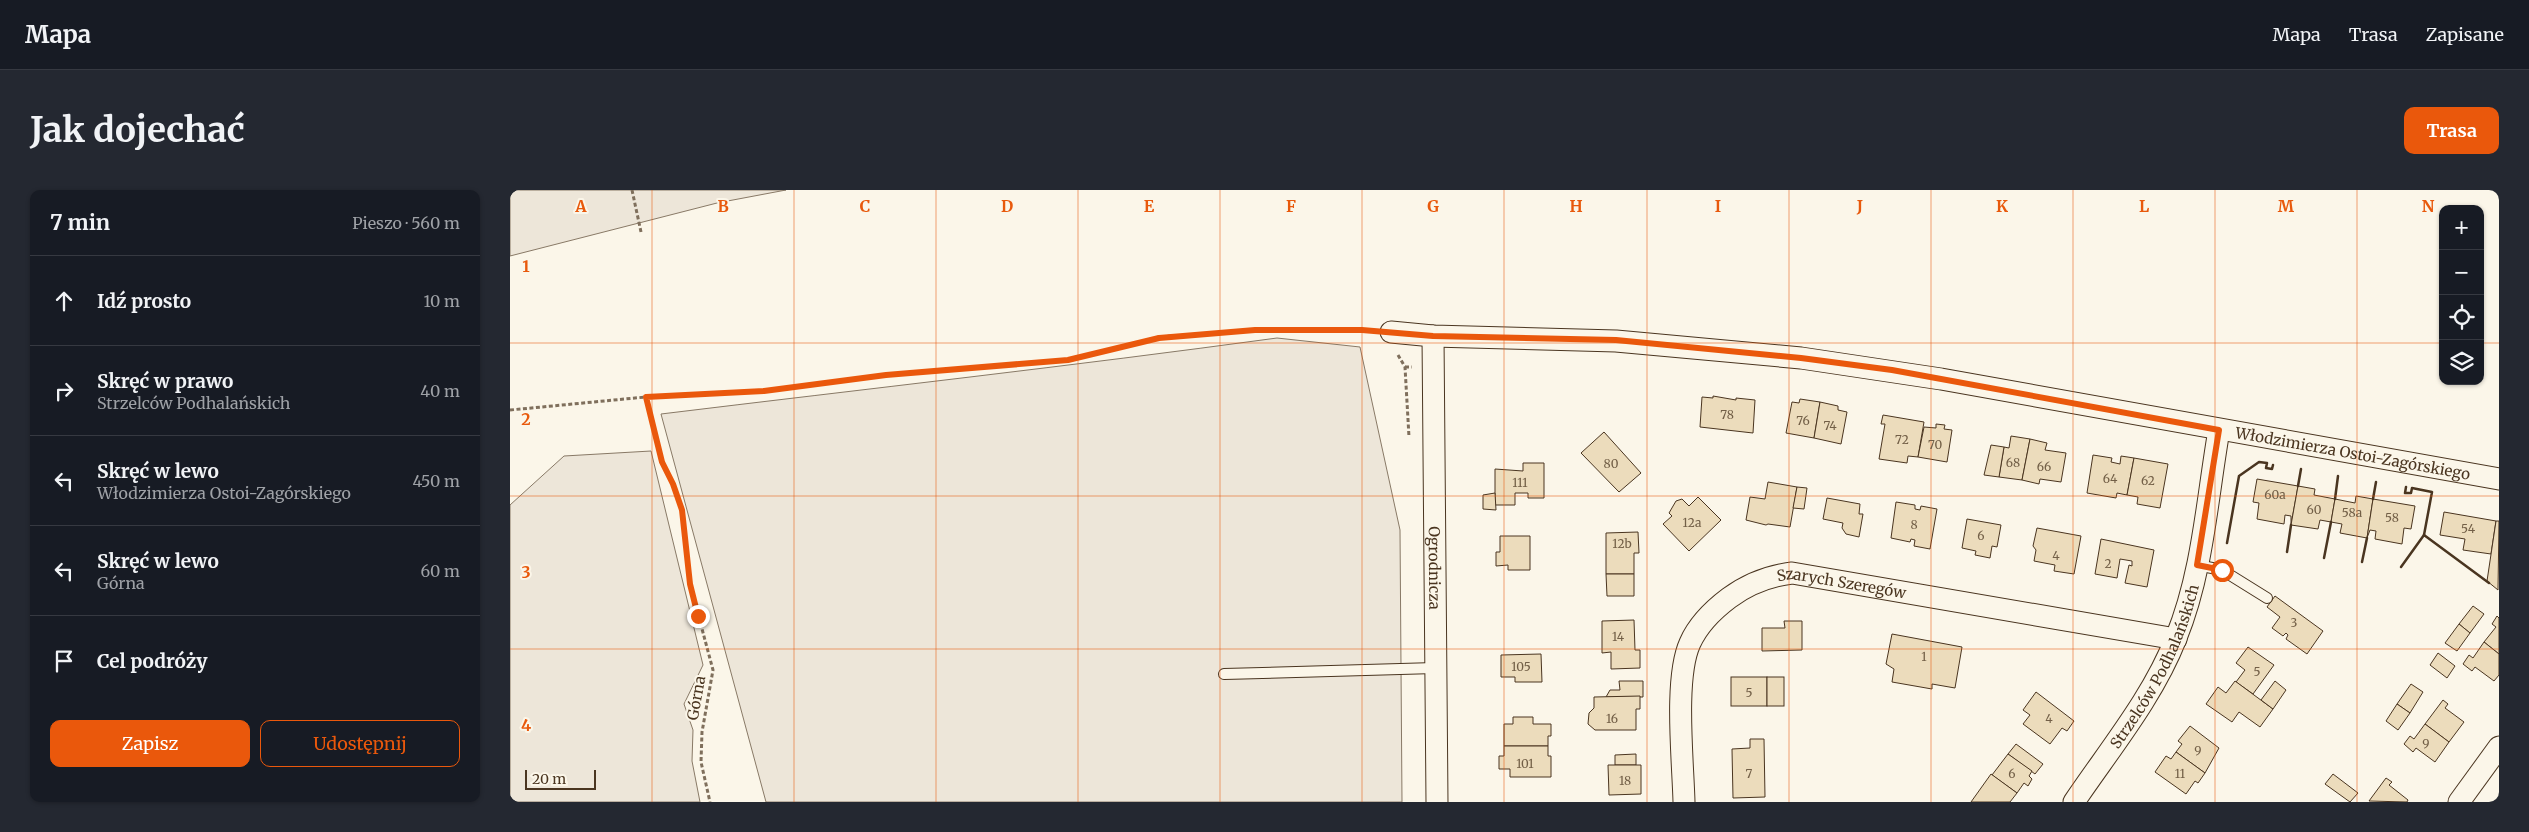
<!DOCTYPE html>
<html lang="pl">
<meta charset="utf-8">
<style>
:root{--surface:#171b24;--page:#242831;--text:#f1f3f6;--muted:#9ea1a6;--line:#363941;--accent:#ea580c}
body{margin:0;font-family:Merriweather,serif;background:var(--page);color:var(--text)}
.controls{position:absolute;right:15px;top:15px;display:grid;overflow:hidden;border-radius:10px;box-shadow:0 1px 4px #0004}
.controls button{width:45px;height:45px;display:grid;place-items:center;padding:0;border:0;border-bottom:1px solid var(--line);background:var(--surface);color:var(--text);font:25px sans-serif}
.scale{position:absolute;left:15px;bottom:12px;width:71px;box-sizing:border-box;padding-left:5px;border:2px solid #4a3520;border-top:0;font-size:14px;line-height:18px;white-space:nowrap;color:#4a3520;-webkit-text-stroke:4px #fbf6e9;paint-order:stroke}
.stop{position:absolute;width:15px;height:15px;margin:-11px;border:4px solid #ea580c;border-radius:50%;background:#fff}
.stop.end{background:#ea580c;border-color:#fff;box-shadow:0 1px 5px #0008}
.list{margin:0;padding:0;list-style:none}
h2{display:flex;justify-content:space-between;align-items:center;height:65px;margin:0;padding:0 20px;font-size:21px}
h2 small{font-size:16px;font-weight:400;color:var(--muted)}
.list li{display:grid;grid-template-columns:32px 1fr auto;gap:15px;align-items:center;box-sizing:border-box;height:90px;padding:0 20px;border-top:1px solid var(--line)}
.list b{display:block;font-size:19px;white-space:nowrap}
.list p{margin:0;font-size:16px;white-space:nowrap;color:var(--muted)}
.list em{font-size:16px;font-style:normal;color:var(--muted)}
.actions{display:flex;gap:10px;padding:15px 20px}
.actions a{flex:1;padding:11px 0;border:1px solid var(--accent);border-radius:10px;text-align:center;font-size:18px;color:var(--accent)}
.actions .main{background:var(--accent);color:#fff}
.icon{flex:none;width:28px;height:28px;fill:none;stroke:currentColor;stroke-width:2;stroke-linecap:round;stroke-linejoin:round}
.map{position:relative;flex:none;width:1989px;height:612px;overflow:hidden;border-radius:10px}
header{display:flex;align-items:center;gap:30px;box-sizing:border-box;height:70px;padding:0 25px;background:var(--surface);border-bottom:1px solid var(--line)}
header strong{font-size:24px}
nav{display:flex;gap:28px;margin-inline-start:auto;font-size:18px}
.intro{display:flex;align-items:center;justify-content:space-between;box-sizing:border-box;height:120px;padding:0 30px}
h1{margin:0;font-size:35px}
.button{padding:12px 22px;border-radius:10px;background:var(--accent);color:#fff;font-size:18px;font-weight:700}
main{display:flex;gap:30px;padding:0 30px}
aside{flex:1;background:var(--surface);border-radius:10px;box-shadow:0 1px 4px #0004}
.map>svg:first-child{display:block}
.green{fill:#ede6d9;stroke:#887966}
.building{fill:#ecdcbc;stroke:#4a3520}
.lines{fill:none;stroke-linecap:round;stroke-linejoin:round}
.service-casing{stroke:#4a3520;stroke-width:12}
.minor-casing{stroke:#4a3520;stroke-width:23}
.path{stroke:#7f6f5c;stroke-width:3;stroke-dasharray:4 2.5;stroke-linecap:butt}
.service{stroke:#fbf6e9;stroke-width:10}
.minor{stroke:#fbf6e9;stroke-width:21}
.wall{stroke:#4a3520;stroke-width:2.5}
.route{stroke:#ea580c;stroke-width:6}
.grid{fill:none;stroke:#e8590c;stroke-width:1;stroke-opacity:0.55}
.labels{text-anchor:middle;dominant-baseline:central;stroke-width:4;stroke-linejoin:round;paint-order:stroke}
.number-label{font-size:12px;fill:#725f47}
.street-label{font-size:15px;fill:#4a3520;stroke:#fbf6e9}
.grid-label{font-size:16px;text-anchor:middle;font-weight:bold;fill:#e8590c;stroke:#fbf6e9;stroke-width:4;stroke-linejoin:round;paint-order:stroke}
</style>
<header>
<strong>Mapa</strong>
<nav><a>Mapa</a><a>Trasa</a><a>Zapisane</a></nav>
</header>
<div class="intro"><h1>Jak dojechać</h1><a class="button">Trasa</a></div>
<main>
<aside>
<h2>7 min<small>Pieszo · 560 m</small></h2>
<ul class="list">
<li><svg class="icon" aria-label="ahead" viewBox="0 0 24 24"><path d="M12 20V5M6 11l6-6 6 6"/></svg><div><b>Idź prosto</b></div><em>10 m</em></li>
<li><svg class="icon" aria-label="right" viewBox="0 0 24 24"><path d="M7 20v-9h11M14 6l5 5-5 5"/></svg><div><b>Skręć w prawo</b><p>Strzelców Podhalańskich</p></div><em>40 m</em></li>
<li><svg class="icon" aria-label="left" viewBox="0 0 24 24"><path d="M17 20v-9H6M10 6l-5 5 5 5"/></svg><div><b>Skręć w lewo</b><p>Włodzimierza Ostoi-Zagórskiego</p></div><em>450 m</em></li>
<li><svg class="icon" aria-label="left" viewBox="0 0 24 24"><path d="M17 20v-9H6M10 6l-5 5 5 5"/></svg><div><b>Skręć w lewo</b><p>Górna</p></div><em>60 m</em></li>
<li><svg class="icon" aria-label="arrive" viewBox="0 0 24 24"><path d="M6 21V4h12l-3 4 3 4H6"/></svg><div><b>Cel podróży</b></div></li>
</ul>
<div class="actions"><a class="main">Zapisz</a><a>Udostępnij</a></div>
</aside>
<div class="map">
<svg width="1989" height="612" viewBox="0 0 1989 612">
<rect width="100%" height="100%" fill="#fbf6e9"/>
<g class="green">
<path d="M0,0H276L207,13L0,66Z"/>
<path d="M767,148L850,157L890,340L892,612H256L151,224C356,199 562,176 767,148Z"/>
<path d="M141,261L193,475L174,514L183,540L182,571L190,612H0V315L54,266Z"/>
</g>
<g class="building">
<path d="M1203,206L1226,210V208L1245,210L1243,243L1190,237L1192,207L1203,208Z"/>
<path d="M1290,209L1310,212L1304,248L1276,243L1282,212L1289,213Z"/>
<path d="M1310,212L1328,216V220L1337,222L1331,254L1304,248Z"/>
<path d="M1373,225L1414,232L1408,267L1398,266L1397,273L1369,269L1375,234H1371Z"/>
<path d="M1426,234L1435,235L1434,239L1442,240L1437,272L1408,267L1414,237L1426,238Z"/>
<path d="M1094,242L1131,283L1109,302L1071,263Z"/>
<path d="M1501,246L1520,249L1512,290L1489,287L1494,257L1499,258Z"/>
<path d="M1520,249L1537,253L1535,260L1556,263L1551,292L1530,289L1529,294L1512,290Z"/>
<path d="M1481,255L1494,257L1489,287L1474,285Z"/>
<path d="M1583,265L1602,268L1601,272L1610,274L1611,266L1624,268L1617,305L1607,303L1606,308L1577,303Z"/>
<path d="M1624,268L1658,274L1650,318L1627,314L1628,307L1617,305Z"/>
<path d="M1013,273H1034V308H1018V303H1005V315H985V279L1013,281Z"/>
<path d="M1747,289L1788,296L1781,335V326L1775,325L1774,334L1747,329L1749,313L1743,312Z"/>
<path d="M1258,292L1287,297L1280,337L1258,334L1256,335L1236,330L1240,307L1255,309Z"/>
<path d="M1788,296L1805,299L1804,305L1825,309L1821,332L1810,330L1808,339L1781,335Z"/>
<path d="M1287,297L1297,298L1294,319L1283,318Z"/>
<path d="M985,303L986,320L973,319V305Z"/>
<path d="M1846,306L1863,309L1857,348L1830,343L1832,334L1821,332L1825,309L1845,313Z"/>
<path d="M1188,307L1211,330L1179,361L1153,334L1162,326L1159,323L1166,311L1172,309L1179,316Z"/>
<path d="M1317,308L1350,314L1349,324H1353L1349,347L1336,344L1332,338L1333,333L1313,329Z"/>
<path d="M1863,309L1905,316L1901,339L1894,338L1892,354L1865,349L1866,341L1860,340L1857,348Z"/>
<path d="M1386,312L1405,315V319L1410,320L1411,316L1427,319L1420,359L1404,356L1405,350L1401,349L1400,352L1381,348Z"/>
<path d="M1934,322L1986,331L1981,364L1953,360L1955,349L1930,345Z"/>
<path d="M1457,329L1491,335L1487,357L1482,356L1480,368L1465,365L1466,361L1452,358Z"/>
<path d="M1986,331H1989L1988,400L1977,391Z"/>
<path d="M1527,338L1571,346L1564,384L1544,381L1545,375L1524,371L1526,360L1523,356Z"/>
<path d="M1128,342L1129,363H1124V384H1096V343Z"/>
<path d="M990,346H1020V380H998V375L986,376V362H990Z"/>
<path d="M1591,349L1644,360L1637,397L1615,393L1619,375L1622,376V371L1610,369L1607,388L1585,384Z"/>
<path d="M1096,384H1124V406H1097Z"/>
<path d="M1765,406L1813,441L1797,464L1776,449L1778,445L1776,443L1773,446L1762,438L1770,427L1757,417Z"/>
<path d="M1963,416L1974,424L1960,443L1949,434Z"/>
<path d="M1987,426L1989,428V464L1974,452L1986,437L1982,434Z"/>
<path d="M1124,430L1125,460H1130V478L1101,479V462L1092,463V431Z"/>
<path d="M1274,431H1292V460L1252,461V438H1275Z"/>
<path d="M1949,434L1960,443L1947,461L1935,453Z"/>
<path d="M1382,444L1452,457L1445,498L1422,494V499L1382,492L1384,479L1376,474Z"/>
<path d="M1974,452L1989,464V485L1984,491L1965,477L1962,481L1953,474L1959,465L1963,468Z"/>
<path d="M1738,457L1764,475L1743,504L1726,492L1735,480L1726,473Z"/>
<path d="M1928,463L1945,476L1937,488L1920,475Z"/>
<path d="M1031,464L1032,492H1005V487H991V465Z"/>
<rect x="1221" y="487" width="36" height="29"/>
<rect x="1257" y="487" width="17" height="29"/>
<path d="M1109,491H1133V507H1096L1100,500H1110Z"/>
<path d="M1725,491L1763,519L1750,537L1729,522L1722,532L1696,514L1708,497L1716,503Z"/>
<path d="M1765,491L1776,500L1763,519L1751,510Z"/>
<path d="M1901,494L1913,502L1900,523L1887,514Z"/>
<path d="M1526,502L1564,531L1557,541L1552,538L1540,554L1513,534L1520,525L1513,520Z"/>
<path d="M1130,506V519H1126V540H1085L1078,534L1079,523L1084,518V507Z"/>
<path d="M1933,510L1938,514L1935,518L1954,532L1939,552L1915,534Z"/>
<path d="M1887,514L1900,523L1888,540L1876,531Z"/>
<path d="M1003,527H1023V534H1041V546H1038V556H994V534H1003Z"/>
<path d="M1915,534L1939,552L1925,572L1906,558L1903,562L1894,554L1900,546L1904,549Z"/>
<path d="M1680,536L1709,558L1695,583L1666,562L1672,554L1668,551Z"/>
<path d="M1240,549H1254L1255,607L1223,608L1222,559L1240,558Z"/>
<path d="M1506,554L1533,574L1525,584L1498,564Z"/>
<path d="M994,556H1038V566H1041V587H1000V579H989V566H994Z"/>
<path d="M1666,562L1695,583L1688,593L1685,591L1676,604L1645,582L1656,566L1661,569Z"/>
<path d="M1126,564V575H1105V565Z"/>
<path d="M1498,564L1522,581L1519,586L1522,589L1518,596L1514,593L1507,603L1482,585Z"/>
<path d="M1098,575H1131V604L1099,605Z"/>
<path d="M1481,584L1507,603L1500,612H1461Z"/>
<path d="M1823,584L1848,603L1840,612L1815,594Z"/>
<path d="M1876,588L1882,592L1879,595L1898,610L1897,612L1859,611Z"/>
</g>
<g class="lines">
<defs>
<g id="service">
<path d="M1687,375L1712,380L1757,408"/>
<path d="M714,484L925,478"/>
</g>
<g id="minor">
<path id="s1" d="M881,142L923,146L1106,151L1291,168L1431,189L1989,289"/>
<path id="s2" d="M923,146L927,612"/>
<path id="s3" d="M1174,612C1173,571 1164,488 1180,453C1188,435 1203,420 1219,408C1238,394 1258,386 1282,383L1666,449"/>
<path id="s4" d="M1564,612C1599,560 1643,507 1666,448C1693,382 1697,309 1709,240"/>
<path d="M1949,612L1989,557"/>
</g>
</defs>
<use href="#service" class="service-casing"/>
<use href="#minor" class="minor-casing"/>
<g class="path">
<path d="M122,0L131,42"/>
<path d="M888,165L895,177L899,247"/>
<path d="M895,177H902"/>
<path d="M136,207L152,272L163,294L172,320L180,394L203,480L192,542L191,572L200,612"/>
<path d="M0,220L136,207L254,201L376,185L558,170L649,147L745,140H860"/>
</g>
<use href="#service" class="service"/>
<use href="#minor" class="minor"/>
<g class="wall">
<path d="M1788,296L1791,279"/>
<path d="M1896,297L1895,303H1901L1902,298L1922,302L1914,345"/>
<path d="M1825,309L1828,286"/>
<path d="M1863,309L1866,292"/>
<path d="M1717,353L1729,286L1749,272L1757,273L1756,278L1762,279L1763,275"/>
<path d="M1777,362L1781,335"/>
<path d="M1814,368L1821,332"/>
<path d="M1852,372L1857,348"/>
<path d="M1891,377L1914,345L1979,393"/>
</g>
</g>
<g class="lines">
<path class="route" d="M188,426L180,394L172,320L163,294L152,272L136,207L254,201L376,185L558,170L649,148L745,140H852L923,146L1106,150L1291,168L1382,180L1709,240L1687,375L1712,380"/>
</g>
<path class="grid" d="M142,0V612M284,0V612M426,0V612M568,0V612M710,0V612M852,0V612M994,0V612M1137,0V612M1279,0V612M1421,0V612M1563,0V612M1705,0V612M1847,0V612M0,153H1933M1970,153H1989M0,306H1989M0,459H1989"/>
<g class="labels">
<g class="number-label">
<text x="1217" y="224">78</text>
<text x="1293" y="230">76</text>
<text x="1320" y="235">74</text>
<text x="1392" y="249">72</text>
<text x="1425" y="254">70</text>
<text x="1503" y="272">68</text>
<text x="1101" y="273">80</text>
<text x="1534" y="276">66</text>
<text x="1600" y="288">64</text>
<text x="1638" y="290">62</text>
<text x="1010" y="292">111</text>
<text x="1765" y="304">60a</text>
<text x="1804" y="319">60</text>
<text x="1842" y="322">58a</text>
<text x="1882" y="327">58</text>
<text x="1182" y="332">12a</text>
<text x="1404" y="334">8</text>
<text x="1958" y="338">54</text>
<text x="1471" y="345">6</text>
<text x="1112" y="353">12b</text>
<text x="1546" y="365">4</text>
<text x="1598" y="373">2</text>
<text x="1784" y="432">3</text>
<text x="1108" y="446">14</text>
<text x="1414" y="466">1</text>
<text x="1011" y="476">105</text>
<text x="1747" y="481">5</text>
<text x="1239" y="502">5</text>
<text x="1102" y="528">16</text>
<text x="1539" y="528">4</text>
<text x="1916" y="553">9</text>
<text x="1688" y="560">9</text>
<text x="1015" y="573">101</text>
<text x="1239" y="583">7</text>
<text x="1502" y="583">6</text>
<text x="1670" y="583">11</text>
<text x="1115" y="590">18</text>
</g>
<g class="street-label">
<text stroke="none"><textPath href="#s1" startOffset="971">Włodzimierza Ostoi-Zagórskiego</textPath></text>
<text stroke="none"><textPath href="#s2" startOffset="232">Ogrodnicza</textPath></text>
<text stroke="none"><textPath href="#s3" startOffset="339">Szarych Szeregów</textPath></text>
<text stroke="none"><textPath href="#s4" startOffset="159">Strzelców Podhalańskich</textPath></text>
<text transform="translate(186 508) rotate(-80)">Górna</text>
</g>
</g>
<g class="grid-label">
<text x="71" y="22">A</text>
<text x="213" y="22">B</text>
<text x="355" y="22">C</text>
<text x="497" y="22">D</text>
<text x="639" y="22">E</text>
<text x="781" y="22">F</text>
<text x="923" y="22">G</text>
<text x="1066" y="22">H</text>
<text x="1208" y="22">I</text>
<text x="1350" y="22">J</text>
<text x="1492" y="22">K</text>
<text x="1634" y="22">L</text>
<text x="1776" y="22">M</text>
<text x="1918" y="22">N</text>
<text x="16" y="82">1</text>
<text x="16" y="235">2</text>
<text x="16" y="388">3</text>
<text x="16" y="541">4</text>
</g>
</svg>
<div class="controls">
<button>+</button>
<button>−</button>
<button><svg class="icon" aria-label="locate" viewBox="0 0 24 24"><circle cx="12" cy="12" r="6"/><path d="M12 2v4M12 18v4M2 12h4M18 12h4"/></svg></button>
<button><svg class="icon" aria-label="layers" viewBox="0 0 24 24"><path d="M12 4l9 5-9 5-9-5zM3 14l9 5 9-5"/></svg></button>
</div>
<div class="scale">20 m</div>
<div class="stop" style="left:1712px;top:380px"></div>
<div class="stop end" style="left:188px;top:426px"></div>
</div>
</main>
